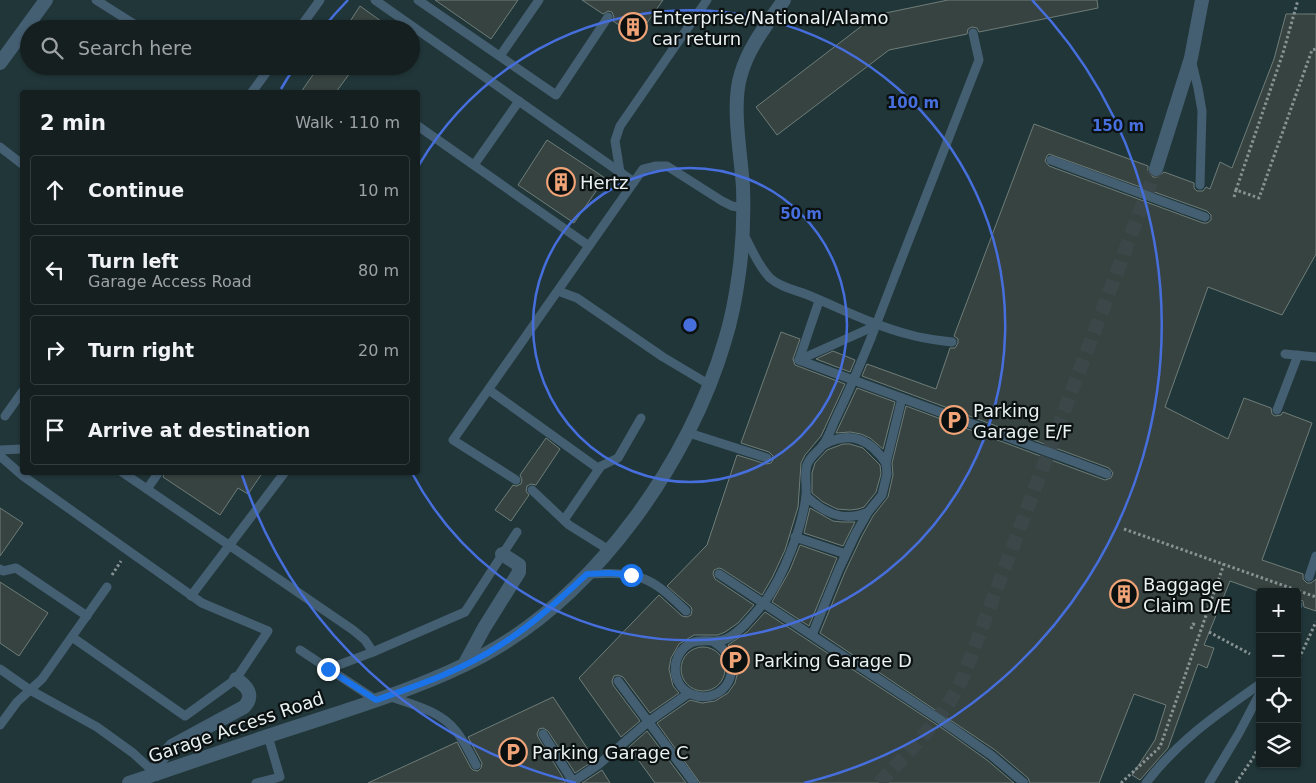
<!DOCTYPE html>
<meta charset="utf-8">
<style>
:root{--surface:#151f20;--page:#222c2d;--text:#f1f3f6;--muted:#9da2a5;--line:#343d3e}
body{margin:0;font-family:"DejaVu Sans",sans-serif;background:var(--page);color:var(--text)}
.controls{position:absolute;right:15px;bottom:15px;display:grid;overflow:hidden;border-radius:5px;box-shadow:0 1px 4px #0004}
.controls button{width:45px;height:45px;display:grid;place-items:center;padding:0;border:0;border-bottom:1px solid var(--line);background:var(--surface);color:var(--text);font:25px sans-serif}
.stop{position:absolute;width:15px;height:15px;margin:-11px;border:4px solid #1a73e8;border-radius:50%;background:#fff}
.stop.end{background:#1a73e8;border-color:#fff;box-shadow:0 1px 5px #0008}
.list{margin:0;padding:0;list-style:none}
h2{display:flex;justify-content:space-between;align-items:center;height:65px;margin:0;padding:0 20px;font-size:21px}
h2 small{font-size:16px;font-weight:400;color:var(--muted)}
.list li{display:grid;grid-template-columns:32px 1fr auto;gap:15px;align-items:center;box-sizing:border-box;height:70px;margin:0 10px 10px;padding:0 10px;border:1px solid var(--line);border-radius:5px}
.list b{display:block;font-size:19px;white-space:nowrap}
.list p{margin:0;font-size:16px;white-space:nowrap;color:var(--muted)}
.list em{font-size:16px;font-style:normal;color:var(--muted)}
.icon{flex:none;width:28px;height:28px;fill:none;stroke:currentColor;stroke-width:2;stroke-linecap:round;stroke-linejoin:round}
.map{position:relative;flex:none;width:1316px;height:783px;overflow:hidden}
.search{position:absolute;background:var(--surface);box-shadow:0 1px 4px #0004;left:20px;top:20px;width:400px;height:55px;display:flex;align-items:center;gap:12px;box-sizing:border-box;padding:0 18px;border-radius:28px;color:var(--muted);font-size:19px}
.panel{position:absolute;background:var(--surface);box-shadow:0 1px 4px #0004;left:20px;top:90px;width:400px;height:385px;border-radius:5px}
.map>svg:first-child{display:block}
.built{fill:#213639;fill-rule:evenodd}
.building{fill:#374340;stroke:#6f7d79;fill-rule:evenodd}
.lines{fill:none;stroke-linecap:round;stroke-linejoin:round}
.tertiary-tunnel{stroke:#3b4749;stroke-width:14;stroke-dasharray:14 7;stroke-linecap:butt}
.path{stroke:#889294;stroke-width:3;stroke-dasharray:2.5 2.5;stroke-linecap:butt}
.service{stroke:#455f72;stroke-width:9}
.tertiary{stroke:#455f72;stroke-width:14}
.path-bridge{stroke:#889294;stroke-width:3;stroke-dasharray:2.5 2.5;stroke-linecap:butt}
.service-bridge{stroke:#455f72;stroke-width:9}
.route{stroke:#1a73e8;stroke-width:6}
.ring{fill:none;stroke:#466fdd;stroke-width:2.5}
.labels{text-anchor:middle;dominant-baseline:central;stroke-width:4.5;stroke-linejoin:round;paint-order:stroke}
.poi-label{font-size:18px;fill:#e9f1f2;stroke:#0b1011;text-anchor:start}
.street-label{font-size:18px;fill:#e9f1f2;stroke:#0b1011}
.centre{fill:#466fdd;stroke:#0b1011;stroke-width:2.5}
.ring-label{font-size:15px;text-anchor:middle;font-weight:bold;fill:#466fdd;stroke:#0b1011;stroke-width:4.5;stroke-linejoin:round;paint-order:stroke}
</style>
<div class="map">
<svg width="1316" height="783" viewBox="0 0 1316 783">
<rect width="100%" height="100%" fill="#1c292b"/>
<path class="built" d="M0,0H1316V783H0ZM29,29H411V66H29ZM22,92H418V472H22ZM1260,592H1297V764H1260Z"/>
<g class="building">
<path d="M435,0H518L491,39Z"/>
<path d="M582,0H663L637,37L613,21L614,17L612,12L608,11L603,14Z"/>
<path d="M948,0H1097L1098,8L979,32L977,28L972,27L968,29L967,34L889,50L777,135L756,107L876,15Z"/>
<path d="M360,6L392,29H345Z"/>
<path d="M1286,14H1316V254L1282,315L1208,287L1165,407L1228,439L1244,398L1271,408L1272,414L1275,416L1281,415L1283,412L1312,423L1262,560L1303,574V579L1307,583H1311L1316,579V611L1304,607L1303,601L1297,599V592H1261L1230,581L1204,645L1214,648L1207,668L1198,664L1168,748L1140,780L1132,775L1155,740L1166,705L1134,694L1099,783H1030L1028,778L995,750L820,633L845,572L862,536L873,516L888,497L893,475L892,463L906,406L1105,480L1111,478L1113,473L1109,468L862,376L867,364L936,389L950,348H955L958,343V339L954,336L1034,124L1148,166V171L1153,177H1158L1164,172L1194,183V188L1197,191H1203L1206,187L1210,189L1220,162L1232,168L1274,59ZM1049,154L1207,211L1211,215V220L1207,223H1203L1049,166L1045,161L1047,156Z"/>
<path d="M319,66H355L336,92H301Z"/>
<path d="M547,140L605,178L574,223L518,185Z"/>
<path d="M781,332L800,339L793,359L795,365L845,384L821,436L805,455L801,463L798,507L785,550L772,578L762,595L722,569L719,568L714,570L713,574L715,579L754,605L738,623L725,632L718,635H694L679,644L671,658L669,669L673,686L679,693L650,713L623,677L618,675L614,676L612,681L613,685L640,721L621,737L579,678L659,595L682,616L687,617L691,615L692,610L691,607L667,586L707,545L737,455L766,464L771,463L773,460V456L769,452L741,443Z"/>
<path d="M833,351L855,360L850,372L816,359Z"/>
<path d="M857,388L895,402L883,449L870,438L861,434L850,432L836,433Z"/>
<path d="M546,438L560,449L536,485L531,484L527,486L526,491L529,495L511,521L495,510L513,485L516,486L521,484L522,480L520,475Z"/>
<path d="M843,444H850L863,448L880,465L881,474L876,492L864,507L858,509L850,510L837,509L823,502L812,493V473L815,463L827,450Z"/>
<path d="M165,472H263L248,494L238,488L220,515L163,477Z"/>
<path d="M0,508L23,523L0,556Z"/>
<path d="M810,508L833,521L842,522H855L843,546L804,533Z"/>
<path d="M800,545L837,558L809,626L772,602L790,570Z"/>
<path d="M0,582L48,613L19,656L0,643Z"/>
<path d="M765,612L942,728L987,760L1014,783H700L657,723L690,700L702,703L715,701L728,693L735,683L738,671L736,658L728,645L747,632Z"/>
<circle cx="703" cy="669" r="22"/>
<path d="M553,697L595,760L575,773L548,731L543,728L539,729L537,734L538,737L565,781V783H368L457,742L471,768L473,770L478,771L481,768L482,763L468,737Z"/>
<path d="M647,731L686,783H655L629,747Z"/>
<path d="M602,770L610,783H582Z"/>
</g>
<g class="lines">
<path class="tertiary-tunnel" d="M879,783C911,749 945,718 964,675L1156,169"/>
<g class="path">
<path d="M1236,190L1283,53L1298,0"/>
<path d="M1234,197L1236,190L1259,198L1312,50L1316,49"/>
<path d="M112,575L121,561"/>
<path d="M1191,629L1193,624L1195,625"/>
<path d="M1209,632L1250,654"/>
<path d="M1297,663L1316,622"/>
<path d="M1236,783L1253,758L1260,744"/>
</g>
<g class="service">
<path d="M96,0L142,29"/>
<path d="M375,0L634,182"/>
<path d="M418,0L556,95L608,17"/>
<path d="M299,29L320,0"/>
<path d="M500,56L539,0"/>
<path d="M1191,59L1198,88L1202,111L1200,185"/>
<path d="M252,92L271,66"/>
<path d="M418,126L589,246"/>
<path d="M0,147L22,164"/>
<path d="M1051,160L1183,209"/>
<path d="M474,165L519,101"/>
<path d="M620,172L615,141L620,126L707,0"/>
<path d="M744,235C752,249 758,266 770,278C780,287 795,290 808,295C842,309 875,326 911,335C924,339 938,340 952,342"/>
<path d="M896,273L979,60L973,33"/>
<path d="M558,291L577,298L663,357L710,385"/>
<path d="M1285,354L1316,357"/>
<path d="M799,360L1078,463"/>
<path d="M799,360L875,326"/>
<path d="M799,360L819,301"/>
<path d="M489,390L599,469"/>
<path d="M1277,410L1298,355"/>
<path d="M5,416L22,392"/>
<path d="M689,433L767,458"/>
<path d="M823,445C850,430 870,439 886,463"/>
<path d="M0,450L22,449"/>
<path d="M0,456L23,476L202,603L268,631L236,679L185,716L72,637"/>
<path d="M122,472L353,630L365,640L373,652"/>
<path d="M516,480L453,440L643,169L655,166H667L722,201L732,206L743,208"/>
<path d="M147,489L159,472"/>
<path d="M532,490L569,525L609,550"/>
<path d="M806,496C824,513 844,523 868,512"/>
<path d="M564,520L601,466L618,458L641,418"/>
<path d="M795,537L846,554"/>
<path d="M0,569L3,571L16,568L87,616"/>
<path d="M587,574C640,572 649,575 686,611"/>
<path d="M719,574L945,723L991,755L1024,783"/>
<path d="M1309,577L1316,556"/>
<path d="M191,596L285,472"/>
<path d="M1297,607L1298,605"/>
<path d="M812,635L839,569L856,533L868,512L882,495L887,474L886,463L902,398"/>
<path d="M714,642C750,663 725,708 691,694C669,684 671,653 691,643C703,637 716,645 728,638C741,631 753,616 763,604C783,578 802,528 806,496C807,486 804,475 807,465C810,456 818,452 823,445C829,437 832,426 836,418C849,391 860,365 871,338"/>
<path d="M300,650L376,700"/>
<path d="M0,669L30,690L97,727L133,753L156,774"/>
<path d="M328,669L373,652L465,612L517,532"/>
<path d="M618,681L694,783"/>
<path d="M388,696C411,704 441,711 456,731C464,741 470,753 476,765"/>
<path d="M0,725L17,702L42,679L107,587"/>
<path d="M256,783L280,777L268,736"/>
<path d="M571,783L598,765L648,722L689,693"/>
<path d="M1146,783C1179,740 1216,715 1260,684"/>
<path d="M1209,783L1239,733L1260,693"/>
</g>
<g class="tertiary">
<path d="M0,63L46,0"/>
<path d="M1156,169L1191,58L1202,0"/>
<path d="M464,665L484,628L519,572V565L502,554"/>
<path d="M156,774L159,761L172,746L244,707C255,695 247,686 236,679"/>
<path d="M129,783C189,763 248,742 308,723C368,703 428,685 484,655C596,594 690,461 725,340C732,318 736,295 739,273C743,244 744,216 743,187C741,154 731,105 741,74C749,46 768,23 784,0"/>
</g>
<g class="path-bridge">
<path d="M1124,529L1316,597"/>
<path d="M1121,783L1160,747L1224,564"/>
</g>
<g class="service-bridge">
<path d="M1183,209L1205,217"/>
<path d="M871,338L896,273"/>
<path d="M1078,463L1107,474"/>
<path d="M543,734L574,783"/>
</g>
</g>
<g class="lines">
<path class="route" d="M328,669L376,700C419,685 463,670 502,644C533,624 560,599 587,574L610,573L631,575"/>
</g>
<g class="ring">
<circle cx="690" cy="325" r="157"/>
<path d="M419 165A315 315 0 1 1 412 473"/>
<path d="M576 783A472 472 0 0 1 242 475M281 89A472 472 0 0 1 294 68M323 28A472 472 0 0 1 348 0M1032 0A472 472 0 0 1 804 783"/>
</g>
<defs>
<symbol id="building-ring" viewBox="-11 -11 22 22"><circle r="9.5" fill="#0b1011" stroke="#efa377" stroke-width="1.5"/><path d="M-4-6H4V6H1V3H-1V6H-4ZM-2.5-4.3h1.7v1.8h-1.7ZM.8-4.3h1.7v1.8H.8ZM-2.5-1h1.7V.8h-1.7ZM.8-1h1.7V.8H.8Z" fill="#efa377"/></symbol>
<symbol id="parking-ring" viewBox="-11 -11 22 22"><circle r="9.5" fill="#0b1011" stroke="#efa377" stroke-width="1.5"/><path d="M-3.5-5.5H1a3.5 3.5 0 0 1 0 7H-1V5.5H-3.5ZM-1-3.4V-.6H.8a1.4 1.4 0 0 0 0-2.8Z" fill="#efa377"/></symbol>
</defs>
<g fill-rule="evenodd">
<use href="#building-ring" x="617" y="11" width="32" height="32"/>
<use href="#building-ring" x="545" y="166" width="32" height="32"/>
<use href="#parking-ring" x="938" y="404" width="32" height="32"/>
<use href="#building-ring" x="1108" y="578" width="32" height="32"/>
<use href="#parking-ring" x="719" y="644" width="32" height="32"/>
<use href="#parking-ring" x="497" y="736" width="32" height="32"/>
</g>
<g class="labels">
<g class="poi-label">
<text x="652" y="17">Enterprise/National/Alamo<tspan x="652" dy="21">car return</tspan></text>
<text x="580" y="182">Hertz</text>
<text x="973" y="410">Parking<tspan x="973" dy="21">Garage E/F</tspan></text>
<text x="1143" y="584">Baggage<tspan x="1143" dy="21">Claim D/E</tspan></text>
<text x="754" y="660">Parking Garage D</text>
<text x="532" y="752">Parking Garage C</text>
</g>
<g class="street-label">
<text transform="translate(236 727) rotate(-19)">Garage Access Road</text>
</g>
</g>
<circle cx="690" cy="325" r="8" class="centre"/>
<g class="ring-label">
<text x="913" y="108">100 m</text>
<text x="1118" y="131">150 m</text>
<text x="801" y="219">50 m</text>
</g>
</svg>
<div class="controls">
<button>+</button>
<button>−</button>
<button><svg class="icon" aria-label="locate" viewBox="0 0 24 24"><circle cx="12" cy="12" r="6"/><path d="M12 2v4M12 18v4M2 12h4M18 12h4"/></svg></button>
<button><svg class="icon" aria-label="layers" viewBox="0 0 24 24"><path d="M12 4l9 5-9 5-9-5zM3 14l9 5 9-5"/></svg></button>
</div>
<div class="stop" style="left:631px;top:575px"></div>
<div class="stop end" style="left:328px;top:669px"></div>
<div class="search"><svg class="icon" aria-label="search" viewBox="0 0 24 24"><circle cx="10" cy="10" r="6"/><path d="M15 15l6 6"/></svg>Search here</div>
<section class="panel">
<h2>2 min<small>Walk · 110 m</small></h2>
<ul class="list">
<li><svg class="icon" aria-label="ahead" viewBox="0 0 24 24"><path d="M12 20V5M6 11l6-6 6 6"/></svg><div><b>Continue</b></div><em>10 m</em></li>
<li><svg class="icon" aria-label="left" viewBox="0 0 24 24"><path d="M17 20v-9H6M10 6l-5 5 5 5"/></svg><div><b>Turn left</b><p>Garage Access Road</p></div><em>80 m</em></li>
<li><svg class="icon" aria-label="right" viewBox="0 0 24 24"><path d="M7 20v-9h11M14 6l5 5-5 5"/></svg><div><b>Turn right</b></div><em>20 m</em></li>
<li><svg class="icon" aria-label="arrive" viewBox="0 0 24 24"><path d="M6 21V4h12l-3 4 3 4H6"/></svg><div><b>Arrive at destination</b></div></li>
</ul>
</section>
</div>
